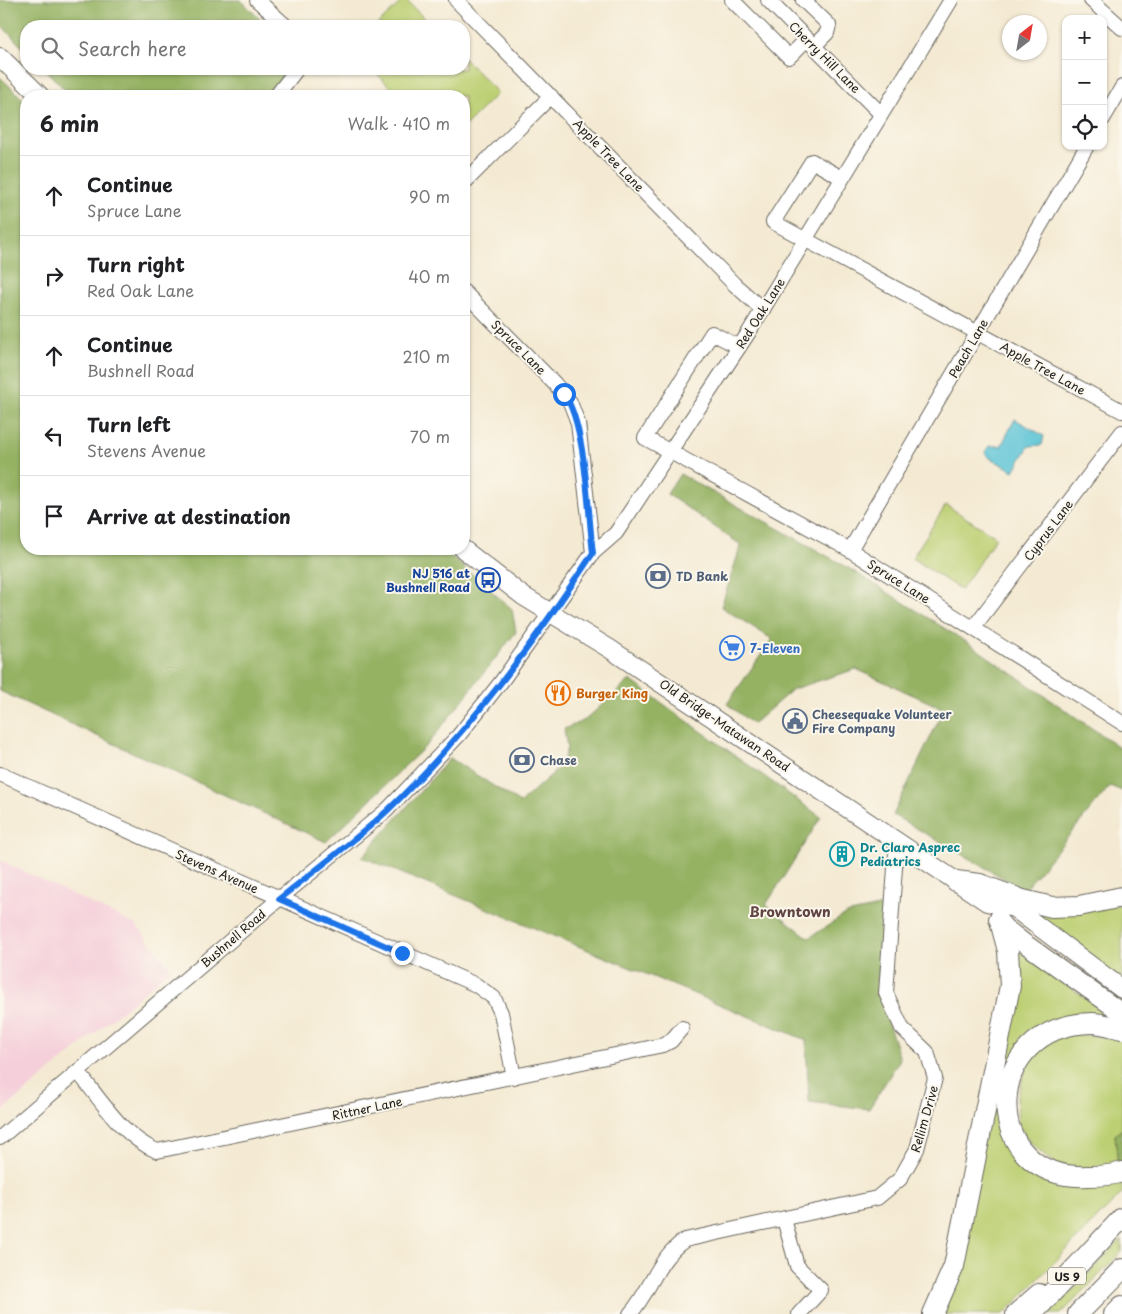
<!DOCTYPE html>
<meta charset="utf-8">
<style>
:root{--surface:#fff;--page:#f2f2f2;--text:#202124;--muted:#757577;--line:#e0e0e0}
body{margin:0;font-family:"Playpen Sans",sans-serif;background:var(--page);color:var(--text)}
.controls{position:absolute;right:15px;top:15px;display:grid;overflow:hidden;border-radius:10px;box-shadow:0 1px 4px #0004}
.controls button{width:45px;height:45px;display:grid;place-items:center;padding:0;border:0;border-bottom:1px solid var(--line);background:var(--surface);color:var(--text);font:25px sans-serif}
.compass{position:absolute;left:1002px;top:15px;width:45px;height:45px;border-radius:50%;background:var(--surface);box-shadow:0 1px 4px #0004;rotate:31deg}
.stop{position:absolute;width:15px;height:15px;margin:-11px;border:4px solid #1a73e8;border-radius:50%;background:#fff}
.stop.end{background:#1a73e8;border-color:#fff;box-shadow:0 1px 5px #0008}
.list{margin:0;padding:0;list-style:none}
h2{display:flex;justify-content:space-between;align-items:center;height:65px;margin:0;padding:0 20px;font-size:21px}
h2 small{font-size:16px;font-weight:400;color:var(--muted)}
.list li{display:grid;grid-template-columns:32px 1fr auto;gap:15px;align-items:center;box-sizing:border-box;height:80px;padding:0 20px;border-top:1px solid var(--line)}
.list b{display:block;font-size:19px;white-space:nowrap}
.list p{margin:0;font-size:16px;white-space:nowrap;color:var(--muted)}
.list em{font-size:16px;font-style:normal;color:var(--muted)}
.icon{flex:none;width:28px;height:28px;fill:none;stroke:currentColor;stroke-width:2;stroke-linecap:round;stroke-linejoin:round}
.map{position:relative;flex:none;width:1122px;height:1314px;overflow:hidden}
.search{position:absolute;background:var(--surface);box-shadow:0 1px 4px #0004;left:20px;top:20px;width:450px;height:55px;display:flex;align-items:center;gap:12px;box-sizing:border-box;padding:0 18px;border-radius:20px;color:var(--muted);font-size:19px}
.panel{position:absolute;background:var(--surface);box-shadow:0 1px 4px #0004;left:20px;top:90px;width:450px;height:465px;border-radius:20px}
.map>svg:first-child{display:block}
.built{fill:#f5cfda}
.green{fill:#bccf72;stroke:#6c7647}
.forest{fill:#95b264;stroke:#586740}
.water{fill:#59c3d5;stroke:#3a7078}
.lines{fill:none;stroke-linecap:round;stroke-linejoin:round}
.minor-casing{stroke:#68645c;stroke-width:16}
.major-casing{stroke:#68645c;stroke-width:20}
.highway-casing{stroke:#68645c;stroke-width:22}
.minor{stroke:#fff;stroke-width:14}
.major{stroke:#fff;stroke-width:18}
.highway{stroke:#fff;stroke-width:20}
.route{stroke:#1a73e8;stroke-width:6}
.labels{text-anchor:middle;dominant-baseline:central;stroke-width:4;stroke-linejoin:round;paint-order:stroke}
.shield{fill:#fbf7ec;stroke:#5f5e5a;stroke-width:1}
.shield-label{font-size:11px;font-weight:bold;fill:#1c1c1c}
.street-label{font-size:12px;fill:#1c1c1c;stroke:#fbf7ec}
.transit-label{font-size:12px;font-weight:bold;fill:#164399;stroke:#fbf7ec;text-anchor:end}
.service-label{font-size:12px;font-weight:bold;fill:#4e5e75;stroke:#fbf7ec;text-anchor:start}
.shop-label{font-size:12px;font-weight:bold;fill:#366cbe;stroke:#fbf7ec;text-anchor:start}
.food-label{font-size:12px;font-weight:bold;fill:#c56008;stroke:#fbf7ec;text-anchor:start}
.culture-label{font-size:12px;font-weight:bold;fill:#0d838f;stroke:#fbf7ec;text-anchor:start}
.neighbourhood-label{font-size:14px;font-weight:bold;fill:#604442;stroke:#fbf7ec}
</style>
<div class="map">
<svg width="1122" height="1314" viewBox="0 0 1122 1314">
<rect width="100%" height="100%" fill="#fbf7ec"/>
<filter id="ink" filterUnits="userSpaceOnUse"><feTurbulence type="fractalNoise" baseFrequency=".02" numOctaves="2"/><feDisplacementMap in="SourceGraphic" scale="10" xChannelSelector="R" yChannelSelector="G"/><feConvolveMatrix kernelMatrix="1 2 1 2 8 2 1 2 1" color-interpolation-filters="sRGB"/></filter>
<filter id="wash" filterUnits="userSpaceOnUse"><feTurbulence type="fractalNoise" baseFrequency=".0096" numOctaves="4" result="noise"/><feDisplacementMap in="SourceGraphic" scale="20" xChannelSelector="R" yChannelSelector="G"/><feGaussianBlur stdDeviation="1.12" result="paint"/><feColorMatrix in="noise" values="0 0 0 0 0 0 0 0 0 0 0 0 0 0 0 0 0 1.4 0 .05"/><feComposite in="paint" operator="in"/></filter>
<g filter="url(#wash)">
<rect width="100%" height="100%" fill="#f4ead3"/>
<path class="built" d="M0,860L136,925L171,969L0,1113Z"/>
<g class="green">
<path d="M403,0H406L432,26H376Z"/>
<path d="M464,58L498,93L464,127V96H399L372,69H464Z"/>
<path d="M946,505L996,537L961,590L912,558Z"/>
<path d="M1122,905V982L1029,911Z"/>
<path d="M1018,950L1115,1019L1050,1024L1000,1104L1057,1182L1094,1186L1122,1182V1193L1004,1314H940L1018,971Z"/>
<path d="M1072,1034L1122,1038V1129L1115,1135L1118,1164L1090,1170L1056,1165L1031,1143L1018,1124L1017,1097L1029,1059L1048,1041Z"/>
<path d="M1122,1239V1252L1061,1314H1049Z"/>
</g>
<g class="forest">
<path d="M0,0H241L267,26H26V51L0,24Z"/>
<path d="M44,69H291L265,96H72Z"/>
<path d="M0,77L26,102V549H443L512,609L516,632L428,744L326,842L0,691Z"/>
<path d="M680,474L847,567L968,643L1122,749V791L1110,786L1024,890L893,815L944,709L856,669L793,689L753,724L727,704L772,639L721,607L741,545L667,494Z"/>
<path d="M630,680L821,817L766,905L809,938L846,914L883,906L878,992L900,1059L869,1109L809,1102L806,1040L362,857L450,758L520,803L561,766L567,748L564,729L585,720Z"/>
<path d="M1122,1129V1163L1118,1164L1115,1135Z"/>
</g>
<path class="water" d="M1015,419L1044,436L1042,445L1029,446L1014,471L988,457L985,452L989,446H1001Z"/>
</g>
<g filter="url(#ink)">
<g class="lines">
<defs>
<g id="minor">
<path d="M257,0L286,26"/>
<path d="M456,0L734,284L763,310"/>
<path d="M732,0L789,57L807,39"/>
<path d="M768,0L881,114"/>
<path d="M803,0L829,25L827,33L814,46"/>
<path d="M1091,0L1122,28"/>
<path d="M276,96L297,69"/>
<path d="M1103,119L1122,87"/>
<path d="M842,178L812,161L773,222L1122,411"/>
<path d="M464,183L551,96"/>
<path d="M464,292L555,384L570,402L578,423L593,553"/>
<path d="M739,347L712,333L645,438L850,550L1122,723"/>
<path d="M850,550L1087,146"/>
<path d="M973,628L1122,432"/>
<path d="M0,774L476,985L494,998L501,1013L514,1077"/>
<path d="M78,1072C101,1100 122,1136 157,1151L663,1045L671,1041L682,1028"/>
<path d="M0,1138L279,899L387,810L459,735L501,682L593,553L616,533L749,332L951,0"/>
<path d="M784,1219L797,1266L821,1290L799,1314"/>
<path d="M630,1314C651,1291 657,1258 685,1240L877,1198L900,1179L917,1149L935,1078L927,1052L902,1028L886,993L897,840"/>
</g>
<g id="major">
<path d="M0,57L40,96"/>
<path d="M463,549L523,596L610,649L987,902L1014,908L1122,989"/>
<path d="M998,919L1001,925L1024,943L1122,1013"/>
</g>
<g id="highway">
<path d="M956,881L980,884L1023,900L1052,907L1079,906L1122,897"/>
<path d="M1122,1029C1113,1027 1102,1023 1092,1023C980,1024 977,1182 1088,1176C1099,1176 1111,1176 1122,1172"/>
<path d="M933,1314L954,1266L1010,986L1008,951L1001,925"/>
<path d="M1016,1314L1039,1294"/>
<path d="M1032,1314L1122,1218"/>
<path d="M1078,1314L1122,1269"/>
<path d="M1114,1314L1122,1306"/>
</g>
</defs>
<use href="#minor" class="minor-casing"/>
<use href="#major" class="major-casing"/>
<use href="#highway" class="highway-casing"/>
<use href="#minor" class="minor"/>
<use href="#major" class="major"/>
<use href="#highway" class="highway"/>
</g>
</g>
<g class="lines" filter="url(#ink)">
<path class="route" d="M402,953L279,899C315,870 354,842 388,810C466,735 533,644 593,553C588,513 586,424 564,394"/>
</g>
<defs>
<symbol id="bank-ring" viewBox="-11 -11 22 22"><circle r="9.5" fill="#fbf7ec" stroke="#5c6f8a" stroke-width="1.5"/><path d="M-6-4H6V4H-6ZM0-2.3a2.3 2.3 0 1 0 0 4.6a2.3 2.3 0 1 0 0-4.6Z" fill="#5c6f8a"/></symbol>
<symbol id="bus-ring" viewBox="-11 -11 22 22"><circle r="9.5" fill="#fbf7ec" stroke="#1a4fb4" stroke-width="1.5"/><path d="M-5-6H5V4H4V6H2V4H-2V6H-4V4H-5ZM-3.5-4V0h7V-4ZM-3.5 1.2v1.5H-2V1.2ZM2 1.2v1.5H3.5V1.2Z" fill="#1a4fb4"/></symbol>
<symbol id="supermarket-ring" viewBox="-11 -11 22 22"><circle r="9.5" fill="#fbf7ec" stroke="#3f7fe0" stroke-width="1.5"/><path d="M-6-5.5h2.5l.6 2H6L4.5 2H-2.5L-4.4-4H-6ZM-1.5 3.2a1.3 1.3 0 1 0 .1 0ZM3 3.2a1.3 1.3 0 1 0 .1 0Z" fill="#3f7fe0"/></symbol>
<symbol id="restaurant-ring" viewBox="-11 -11 22 22"><circle r="9.5" fill="#fbf7ec" stroke="#e8710a" stroke-width="1.5"/><path d="M-5-6h1v4h1v-4h1v4h1v-4h1v5L-1.5 .5V6h-2V.5L-5-1ZM5-6V6H3V1.5H1.5Q1.5-4 5-6Z" fill="#e8710a"/></symbol>
<symbol id="civic-ring" viewBox="-11 -11 22 22"><circle r="9.5" fill="#fbf7ec" stroke="#5c6f8a" stroke-width="1.5"/><path d="M-.6-6.5H3V-4.5H.6V-3L4-1V1h2V6H-6V1h2V-1L-.6-3ZM-1.2 2.5V6h2.4V2.5Z" fill="#5c6f8a"/></symbol>
<symbol id="building-ring" viewBox="-11 -11 22 22"><circle r="9.5" fill="#fbf7ec" stroke="#0f9aa8" stroke-width="1.5"/><path d="M-4-6H4V6H1V3H-1V6H-4ZM-2.5-4.3h1.7v1.8h-1.7ZM.8-4.3h1.7v1.8H.8ZM-2.5-1h1.7V.8h-1.7ZM.8-1h1.7V.8H.8Z" fill="#0f9aa8"/></symbol>
</defs>
<g fill-rule="evenodd">
<use href="#bank-ring" x="644" y="562" width="28" height="28"/>
<use href="#bus-ring" x="474" y="566" width="28" height="28"/>
<use href="#supermarket-ring" x="718" y="634" width="28" height="28"/>
<use href="#restaurant-ring" x="544" y="679" width="28" height="28"/>
<use href="#civic-ring" x="781" y="707" width="28" height="28"/>
<use href="#bank-ring" x="508" y="746" width="28" height="28"/>
<use href="#building-ring" x="828" y="840" width="28" height="28"/>
</g>
<g class="labels">
<rect class="shield" x="1048" y="1267.5" width="38" height="17" rx="4"/>
<g class="shield-label">
<text x="1067" y="1276">US 9</text>
</g>
<g class="street-label">
<text transform="translate(825 57) rotate(45)">Cherry Hill Lane</text>
<text transform="translate(609 155) rotate(46)">Apple Tree Lane</text>
<text transform="translate(760 313) rotate(-58)">Red Oak Lane</text>
<text transform="translate(519 347) rotate(45)">Spruce Lane</text>
<text transform="translate(968 348) rotate(-60)">Peach Lane</text>
<text transform="translate(1043 368) rotate(29)">Apple Tree Lane</text>
<text transform="translate(1048 530) rotate(-53)">Cyprus Lane</text>
<text transform="translate(899 581) rotate(32)">Spruce Lane</text>
<text transform="translate(725 725) rotate(34)">Old Bridge-Matawan Road</text>
<text transform="translate(217 871) rotate(24)">Stevens Avenue</text>
<text transform="translate(233 938) rotate(-41)">Bushnell Road</text>
<text transform="translate(367 1108) rotate(-12)">Rittner Lane</text>
<text transform="translate(924 1119) rotate(-74)">Rellim Drive</text>
</g>
<g class="transit-label">
<text x="470" y="573">NJ 516 at<tspan x="470" dy="14">Bushnell Road</tspan></text>
</g>
<g class="service-label">
<text x="676" y="576">TD Bank</text>
<text x="812" y="714">Cheesequake Volunteer<tspan x="812" dy="14">Fire Company</tspan></text>
<text x="540" y="760">Chase</text>
</g>
<g class="shop-label">
<text x="750" y="648">7-Eleven</text>
</g>
<g class="food-label">
<text x="576" y="693">Burger King</text>
</g>
<g class="culture-label">
<text x="860" y="847">Dr. Claro Asprec<tspan x="860" dy="14">Pediatrics</tspan></text>
</g>
<g class="neighbourhood-label">
<text x="790" y="911">Browntown</text>
</g>
</g>
</svg>
<div class="controls">
<button>+</button>
<button>−</button>
<button><svg class="icon" aria-label="locate" viewBox="0 0 24 24"><circle cx="12" cy="12" r="6"/><path d="M12 2v4M12 18v4M2 12h4M18 12h4"/></svg></button>
</div>
<svg class="compass" viewBox="-18 -18 36 36"><path d="M0-13l5 13h-10z" fill="#e53935"/><path d="M0 13l5-13h-10z" fill="#757577"/></svg>
<div class="stop" style="left:564px;top:394px"></div>
<div class="stop end" style="left:402px;top:953px"></div>
<div class="search"><svg class="icon" aria-label="search" viewBox="0 0 24 24"><circle cx="10" cy="10" r="6"/><path d="M15 15l6 6"/></svg>Search here</div>
<section class="panel">
<h2>6 min<small>Walk · 410 m</small></h2>
<ul class="list">
<li><svg class="icon" aria-label="ahead" viewBox="0 0 24 24"><path d="M12 20V5M6 11l6-6 6 6"/></svg><div><b>Continue</b><p>Spruce Lane</p></div><em>90 m</em></li>
<li><svg class="icon" aria-label="right" viewBox="0 0 24 24"><path d="M7 20v-9h11M14 6l5 5-5 5"/></svg><div><b>Turn right</b><p>Red Oak Lane</p></div><em>40 m</em></li>
<li><svg class="icon" aria-label="ahead" viewBox="0 0 24 24"><path d="M12 20V5M6 11l6-6 6 6"/></svg><div><b>Continue</b><p>Bushnell Road</p></div><em>210 m</em></li>
<li><svg class="icon" aria-label="left" viewBox="0 0 24 24"><path d="M17 20v-9H6M10 6l-5 5 5 5"/></svg><div><b>Turn left</b><p>Stevens Avenue</p></div><em>70 m</em></li>
<li><svg class="icon" aria-label="arrive" viewBox="0 0 24 24"><path d="M6 21V4h12l-3 4 3 4H6"/></svg><div><b>Arrive at destination</b></div></li>
</ul>
</section>
</div>
